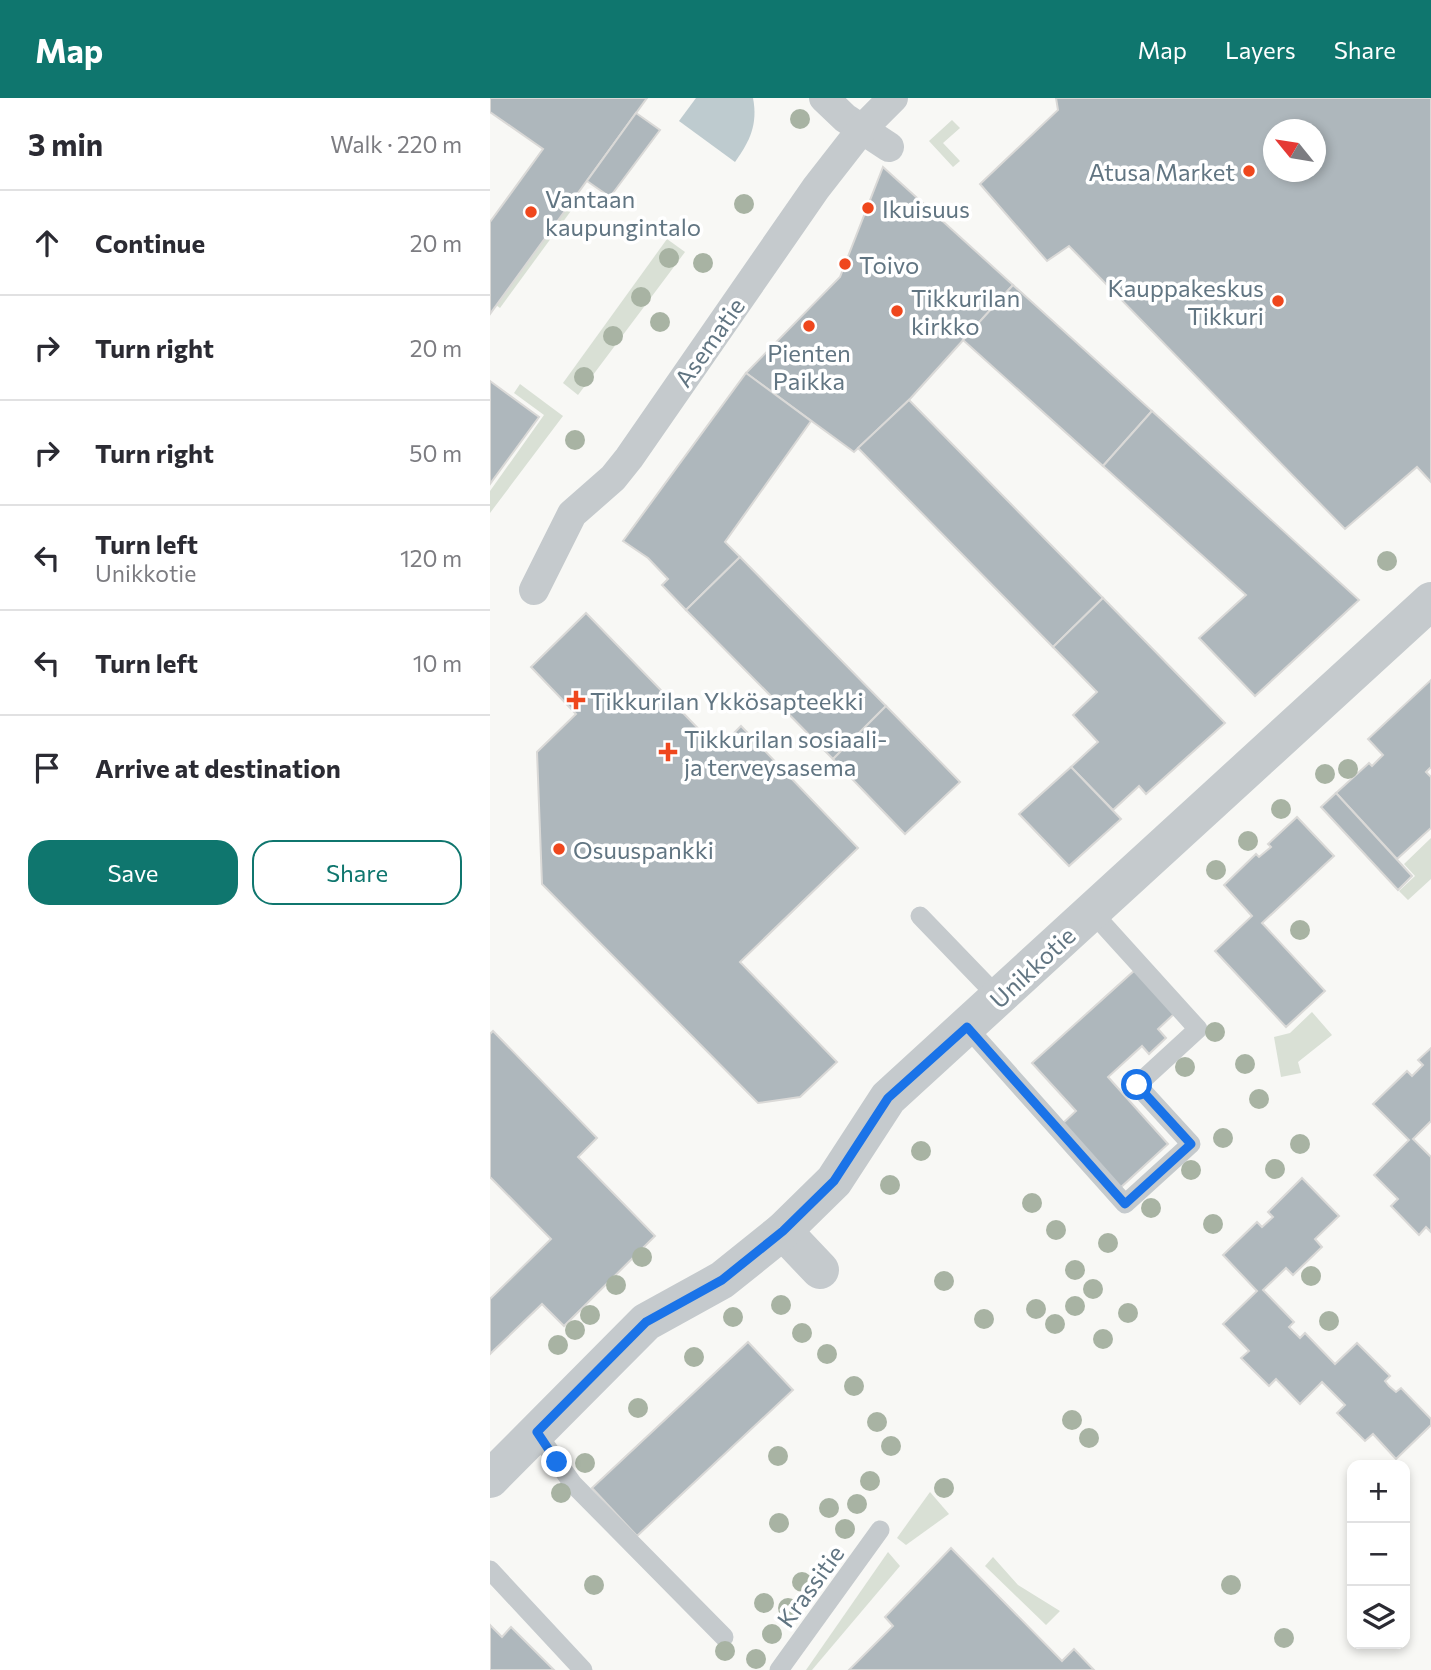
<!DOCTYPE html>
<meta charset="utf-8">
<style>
:root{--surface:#fff;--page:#f7f7f7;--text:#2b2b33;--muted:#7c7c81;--line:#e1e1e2;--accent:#0f766e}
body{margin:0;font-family:Commissioner,sans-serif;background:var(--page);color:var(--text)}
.controls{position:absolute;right:21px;bottom:21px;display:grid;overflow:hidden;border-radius:14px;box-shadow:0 4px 10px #0003}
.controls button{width:63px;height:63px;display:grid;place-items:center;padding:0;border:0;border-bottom:2px solid var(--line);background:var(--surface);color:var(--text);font:35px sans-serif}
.compass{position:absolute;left:773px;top:21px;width:63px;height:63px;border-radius:50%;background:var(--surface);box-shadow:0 4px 10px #0003;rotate:300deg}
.stop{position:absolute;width:21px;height:21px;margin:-16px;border:5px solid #1a73e8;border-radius:50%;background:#fff}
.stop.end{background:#1a73e8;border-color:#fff;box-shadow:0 2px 7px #0008}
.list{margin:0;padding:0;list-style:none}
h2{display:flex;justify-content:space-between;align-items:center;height:91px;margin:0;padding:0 28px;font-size:30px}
h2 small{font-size:23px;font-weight:400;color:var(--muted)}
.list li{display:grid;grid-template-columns:46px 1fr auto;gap:21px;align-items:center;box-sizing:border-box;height:105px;padding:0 28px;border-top:2px solid var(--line)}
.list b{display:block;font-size:26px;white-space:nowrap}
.list p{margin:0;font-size:23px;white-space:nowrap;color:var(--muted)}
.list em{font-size:23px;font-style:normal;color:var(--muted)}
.actions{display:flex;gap:14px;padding:21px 28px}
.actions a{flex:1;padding:16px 0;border:2px solid var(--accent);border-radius:21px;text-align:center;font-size:24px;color:var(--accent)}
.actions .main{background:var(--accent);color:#fff}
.icon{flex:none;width:38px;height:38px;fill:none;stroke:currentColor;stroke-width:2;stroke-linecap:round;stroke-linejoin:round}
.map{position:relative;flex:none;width:941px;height:1572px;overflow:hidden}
header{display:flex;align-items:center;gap:42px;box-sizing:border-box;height:98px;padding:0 35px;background:var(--accent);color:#fff}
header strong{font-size:33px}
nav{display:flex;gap:38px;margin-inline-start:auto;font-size:24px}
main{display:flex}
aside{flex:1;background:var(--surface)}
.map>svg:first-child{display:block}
.green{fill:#d9e0d5}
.water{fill:#becbcf}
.building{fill:#aeb7bc;stroke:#dad9d7;stroke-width:2;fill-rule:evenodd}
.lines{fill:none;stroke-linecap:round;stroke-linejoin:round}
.service{stroke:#c5cacd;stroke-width:19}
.pedestrian{stroke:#c5cacd;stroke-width:30}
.tertiary{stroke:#c5cacd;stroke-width:38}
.tree{fill:#a8b3a3}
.route{stroke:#1a73e8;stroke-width:9}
.poi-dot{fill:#ef471d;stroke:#fff;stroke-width:2.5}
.labels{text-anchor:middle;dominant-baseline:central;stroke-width:7;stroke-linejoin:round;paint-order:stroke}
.poi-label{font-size:24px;fill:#617582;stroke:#fff;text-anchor:start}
.street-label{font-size:24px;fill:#617582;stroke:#fff}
</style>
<header>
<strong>Map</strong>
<nav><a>Map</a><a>Layers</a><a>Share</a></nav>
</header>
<main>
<aside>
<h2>3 min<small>Walk · 220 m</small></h2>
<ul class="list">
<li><svg class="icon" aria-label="ahead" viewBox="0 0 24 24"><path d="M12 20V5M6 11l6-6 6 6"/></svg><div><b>Continue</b></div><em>20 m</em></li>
<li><svg class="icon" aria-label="right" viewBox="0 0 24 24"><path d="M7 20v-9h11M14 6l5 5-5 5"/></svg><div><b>Turn right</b></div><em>20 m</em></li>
<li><svg class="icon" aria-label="right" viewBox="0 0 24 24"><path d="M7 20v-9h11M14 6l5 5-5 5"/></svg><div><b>Turn right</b></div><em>50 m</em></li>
<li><svg class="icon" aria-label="left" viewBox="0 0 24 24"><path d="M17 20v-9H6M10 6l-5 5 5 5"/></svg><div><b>Turn left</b><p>Unikkotie</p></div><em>120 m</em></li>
<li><svg class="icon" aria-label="left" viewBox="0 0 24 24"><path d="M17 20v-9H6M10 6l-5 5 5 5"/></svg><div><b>Turn left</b></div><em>10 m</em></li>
<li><svg class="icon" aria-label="arrive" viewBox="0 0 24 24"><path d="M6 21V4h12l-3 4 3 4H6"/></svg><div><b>Arrive at destination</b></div></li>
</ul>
<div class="actions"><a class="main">Save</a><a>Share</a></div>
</aside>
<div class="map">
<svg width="941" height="1572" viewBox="0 0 941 1572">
<rect width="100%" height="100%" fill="#f8f8f5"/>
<g class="green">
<path d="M462,22L470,30L453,45L470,63L463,69L439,43Z"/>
<path d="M82,103L86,106L10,210L6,207Z"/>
<path d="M177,141L195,154L88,297L73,285Z"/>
<path d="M30,286L73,318L0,415V393L54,317L24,295Z"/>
<path d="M941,740V781L918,802L909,793L925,778L914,766Z"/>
<path d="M822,914L842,937L808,964L811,975L791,979L784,939L800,935Z"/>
<path d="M440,1394L459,1416L416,1447L407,1440Z"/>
<path d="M398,1454L410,1468L322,1572H316Z"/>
<path d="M503,1459L528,1487L570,1513L556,1527L495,1468Z"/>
</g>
<path class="water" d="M206,0H263C268,26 260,43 245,64L189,23Z"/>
<g class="building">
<path d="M0,0H157L0,216V124L53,51L0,14Z"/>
<path d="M566,0H941V384L927,369L855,431L579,148L557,163L490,86L568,12ZM783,32H825V74H783Z"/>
<path d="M146,15L170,32L120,99L97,83Z"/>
<path d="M393,69L523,187L419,302L364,354L256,275L350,179Z"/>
<path d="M523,187L662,313L613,368L473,242Z"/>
<path d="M256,275L321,323L235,444L250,459L196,512L172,487L178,481L158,460L133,443Z"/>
<path d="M0,283L49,319L0,386Z"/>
<path d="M419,302L613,500L563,549L368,350Z"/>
<path d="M662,313L869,502L765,598L709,540L756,497L613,368Z"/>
<path d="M250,459L396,608L343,661L196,512Z"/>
<path d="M613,500L735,625L656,696L649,688L623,712L581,669L608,644L583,617L607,594L563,549Z"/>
<path d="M96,515L228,651L251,628L368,750L250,864L347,964L310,999L268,1005L52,786L47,654L86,616L41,569Z"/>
<path d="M941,582V669L936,674L941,679V730L907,761L846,695L879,665L882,668L893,657L878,641Z"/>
<path d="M396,608L470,684L415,736L343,661Z"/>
<path d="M581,669L631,721L579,768L529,716Z"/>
<path d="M846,695L922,778L908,792L831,709Z"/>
<path d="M807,719L844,758L772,825L835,893L796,929L725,853L762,818L734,787L766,756L769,759L781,749L778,746Z"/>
<path d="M645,872L684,916L668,931L676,940L659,956L652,948L618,979L678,1046L630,1090L572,1026L586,1013L542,965Z"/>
<path d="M3,933L107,1040L88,1059L165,1138L74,1228L52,1206L0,1256V1201L61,1141L0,1079V936Z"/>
<path d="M941,950V1023L923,1041L941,1059V1134L936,1129L929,1137L901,1108L908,1101L884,1077L919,1042L883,1006L917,973L922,978L933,967L928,962Z"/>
<path d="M812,1080L849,1118L825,1141L832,1149L803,1177L796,1170L773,1192L804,1224L799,1229L810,1240L815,1235L845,1266L867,1245L900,1278L895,1283L899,1288L906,1294L911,1290L941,1321V1327L906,1361L883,1336L875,1343L847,1315L855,1307L832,1284L810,1306L786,1281L779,1288L751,1260L759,1253L733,1226L767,1193L733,1157L767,1124L772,1129L783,1119L778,1114Z"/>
<path d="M258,1244L303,1292L147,1438L102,1390Z"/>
<path d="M461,1450L572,1563L584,1551L604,1572H359L403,1528L395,1519Z"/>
<path d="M0,1527L12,1539L21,1529L64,1572H0Z"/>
</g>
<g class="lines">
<g class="service">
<path d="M430,818L509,900"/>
<path d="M477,929L635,1106L701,1046L647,987L708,931L602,814"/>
<path d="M46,1334L83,1386L234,1539"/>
<path d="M0,1472L93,1572"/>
<path d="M289,1572L390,1432"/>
</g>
<g class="pedestrian">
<path d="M334,0L355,20L399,49"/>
<path d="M44,492L82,416L123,380L139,360L326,90L372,31L403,0"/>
</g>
<g class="tertiary">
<path d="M293,1133L330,1172"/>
<path d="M0,1381L156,1224L232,1182L293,1133L344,1083L398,1000L941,503"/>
</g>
</g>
<g class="tree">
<circle cx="310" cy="21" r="10"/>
<circle cx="254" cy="106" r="10"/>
<circle cx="179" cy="160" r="10"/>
<circle cx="213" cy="165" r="10"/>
<circle cx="151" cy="199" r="10"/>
<circle cx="170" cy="224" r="10"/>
<circle cx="123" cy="238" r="10"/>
<circle cx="94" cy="279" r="10"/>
<circle cx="85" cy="342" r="10"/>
<circle cx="897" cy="463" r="10"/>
<circle cx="858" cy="671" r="10"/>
<circle cx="835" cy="676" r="10"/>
<circle cx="791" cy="711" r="10"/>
<circle cx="758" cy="743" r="10"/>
<circle cx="726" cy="772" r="10"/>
<circle cx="810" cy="832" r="10"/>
<circle cx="725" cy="934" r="10"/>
<circle cx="755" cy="966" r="10"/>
<circle cx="695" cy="969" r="10"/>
<circle cx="769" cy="1001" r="10"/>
<circle cx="733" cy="1040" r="10"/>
<circle cx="810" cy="1046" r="10"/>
<circle cx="431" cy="1053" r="10"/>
<circle cx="785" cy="1071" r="10"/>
<circle cx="701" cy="1072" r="10"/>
<circle cx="400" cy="1087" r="10"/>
<circle cx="542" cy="1105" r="10"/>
<circle cx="661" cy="1110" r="10"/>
<circle cx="723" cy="1126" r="10"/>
<circle cx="566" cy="1132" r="10"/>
<circle cx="618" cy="1145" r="10"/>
<circle cx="152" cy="1159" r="10"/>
<circle cx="585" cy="1172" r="10"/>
<circle cx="821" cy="1178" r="10"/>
<circle cx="454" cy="1183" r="10"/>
<circle cx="126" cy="1187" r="10"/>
<circle cx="603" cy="1191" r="10"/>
<circle cx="291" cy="1207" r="10"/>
<circle cx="585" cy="1208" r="10"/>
<circle cx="546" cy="1211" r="10"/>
<circle cx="638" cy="1215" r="10"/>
<circle cx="100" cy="1217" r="10"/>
<circle cx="243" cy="1219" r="10"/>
<circle cx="494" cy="1221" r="10"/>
<circle cx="839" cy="1223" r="10"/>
<circle cx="565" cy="1226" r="10"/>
<circle cx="85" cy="1232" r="10"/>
<circle cx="312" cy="1235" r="10"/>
<circle cx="613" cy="1241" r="10"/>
<circle cx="68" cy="1247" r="10"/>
<circle cx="337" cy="1256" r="10"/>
<circle cx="204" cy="1259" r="10"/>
<circle cx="364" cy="1288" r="10"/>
<circle cx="148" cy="1310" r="10"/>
<circle cx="582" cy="1322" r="10"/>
<circle cx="387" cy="1324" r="10"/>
<circle cx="599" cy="1340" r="10"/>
<circle cx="401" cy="1348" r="10"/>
<circle cx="288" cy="1358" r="10"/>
<circle cx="95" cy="1365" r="10"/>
<circle cx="380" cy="1383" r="10"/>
<circle cx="454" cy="1390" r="10"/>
<circle cx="71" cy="1395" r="10"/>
<circle cx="367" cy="1406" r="10"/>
<circle cx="339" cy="1410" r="10"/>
<circle cx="289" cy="1425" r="10"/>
<circle cx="355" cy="1431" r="10"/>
<circle cx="312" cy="1484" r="10"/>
<circle cx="104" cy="1487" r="10"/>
<circle cx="741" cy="1487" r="10"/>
<circle cx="274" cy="1505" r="10"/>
<circle cx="298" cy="1510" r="10"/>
<circle cx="282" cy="1536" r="10"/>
<circle cx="794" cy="1540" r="10"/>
<circle cx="235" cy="1553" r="10"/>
<circle cx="266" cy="1561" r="10"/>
</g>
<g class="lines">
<path class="route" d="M67,1364L47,1334L156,1224L232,1182L293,1133L344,1083L398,1000L477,929L635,1106L701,1046L647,987"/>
</g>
<g class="poi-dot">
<circle cx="759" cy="73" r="7"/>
<circle cx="378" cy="110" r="7"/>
<circle cx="41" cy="114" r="7"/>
<circle cx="355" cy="166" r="7"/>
<circle cx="788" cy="203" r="7"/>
<circle cx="407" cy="213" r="7"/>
<circle cx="319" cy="228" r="7"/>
<path d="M82.5 591.5h7v7h7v7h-7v7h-7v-7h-7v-7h7z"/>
<path d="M174.5 643.5h7v7h7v7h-7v7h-7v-7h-7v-7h7z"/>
<circle cx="69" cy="751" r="7"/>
</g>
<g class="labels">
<g class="poi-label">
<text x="745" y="73" text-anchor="end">Atusa Market</text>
<text x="55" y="100">Vantaan<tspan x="55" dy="28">kaupungintalo</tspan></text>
<text x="392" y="110">Ikuisuus</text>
<text x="369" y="166">Toivo</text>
<text x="774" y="189" text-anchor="end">Kauppakeskus<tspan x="774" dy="28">Tikkuri</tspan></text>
<text x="421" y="199">Tikkurilan<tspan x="421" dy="28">kirkko</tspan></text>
<text x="319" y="254" text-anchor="middle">Pienten<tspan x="319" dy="28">Paikka</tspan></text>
<text x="100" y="602">Tikkurilan Ykkösapteekki</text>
<text x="194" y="640">Tikkurilan sosiaali-<tspan x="194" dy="28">ja terveysasema</tspan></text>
<text x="83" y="751">Osuuspankki</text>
</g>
<g class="street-label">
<text transform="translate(219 244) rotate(-55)">Asematie</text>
<text transform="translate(542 869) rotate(-43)">Unikkotie</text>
<text transform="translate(320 1488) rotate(-54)">Krassitie</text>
</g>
</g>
</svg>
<div class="controls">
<button>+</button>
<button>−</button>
<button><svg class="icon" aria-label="layers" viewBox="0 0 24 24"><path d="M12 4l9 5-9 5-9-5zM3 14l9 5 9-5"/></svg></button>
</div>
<svg class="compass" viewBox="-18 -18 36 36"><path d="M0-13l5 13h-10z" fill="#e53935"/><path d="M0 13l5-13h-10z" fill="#7c7c81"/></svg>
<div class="stop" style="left:647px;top:987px"></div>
<div class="stop end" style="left:67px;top:1364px"></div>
</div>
</main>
